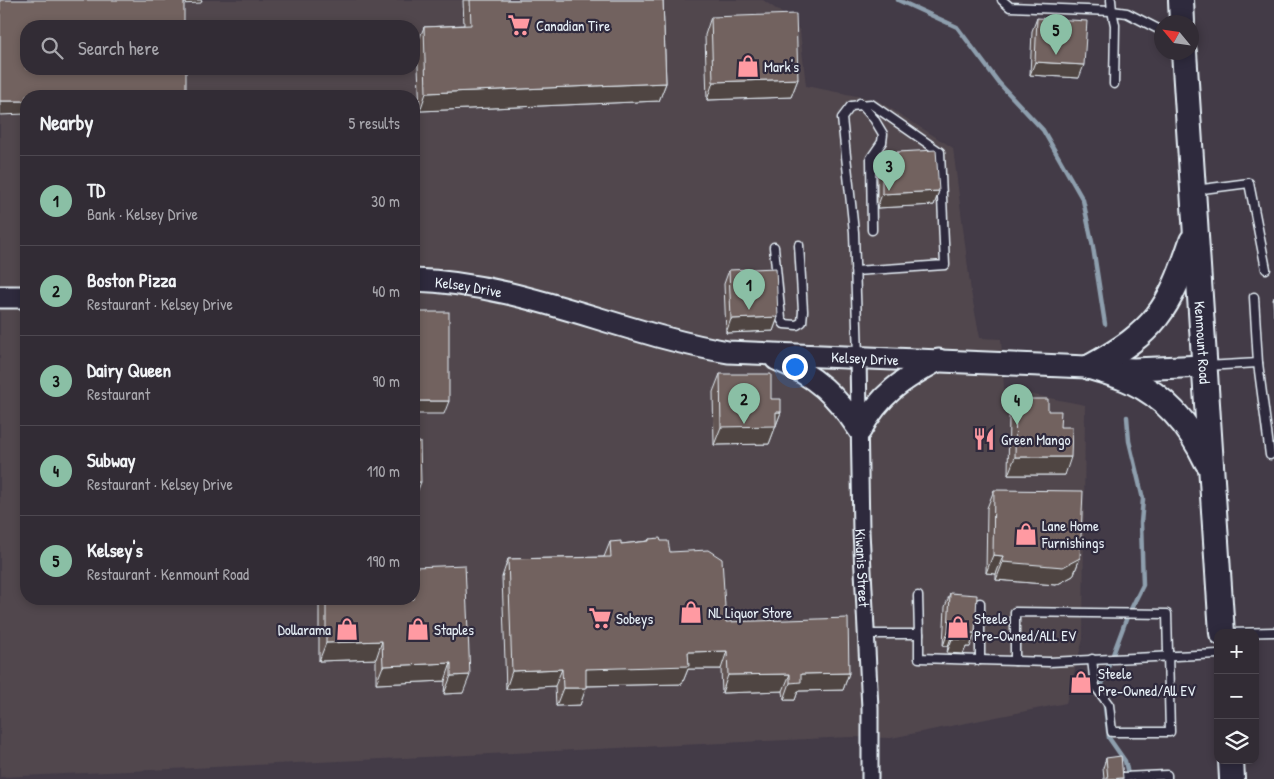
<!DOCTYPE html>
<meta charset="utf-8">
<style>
:root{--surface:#322c35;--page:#3a343d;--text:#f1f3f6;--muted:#a8a7ad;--line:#4d4850;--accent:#8abfa5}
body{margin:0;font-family:"Patrick Hand",sans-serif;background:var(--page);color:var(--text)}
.controls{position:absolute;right:15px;bottom:15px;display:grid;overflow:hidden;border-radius:10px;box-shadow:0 2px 8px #0003}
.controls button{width:45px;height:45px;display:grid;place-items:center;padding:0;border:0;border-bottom:1px solid var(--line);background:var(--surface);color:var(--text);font:25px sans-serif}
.compass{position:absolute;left:1154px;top:15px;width:45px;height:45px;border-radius:50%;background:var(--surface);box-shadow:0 2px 8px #0003;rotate:299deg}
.you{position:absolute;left:794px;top:366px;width:18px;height:18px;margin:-12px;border:4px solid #fff;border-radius:50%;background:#1a73e8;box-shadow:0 0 0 8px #1a73e833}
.badge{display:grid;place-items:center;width:32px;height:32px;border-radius:50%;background:var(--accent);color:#111;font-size:16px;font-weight:700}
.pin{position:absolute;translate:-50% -41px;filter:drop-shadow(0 1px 2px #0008)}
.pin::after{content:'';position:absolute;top:26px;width:18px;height:15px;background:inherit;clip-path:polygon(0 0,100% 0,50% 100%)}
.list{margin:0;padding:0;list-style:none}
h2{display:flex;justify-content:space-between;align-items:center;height:65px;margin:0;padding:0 20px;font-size:21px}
h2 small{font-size:16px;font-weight:400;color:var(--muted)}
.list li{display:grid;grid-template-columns:32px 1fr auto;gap:15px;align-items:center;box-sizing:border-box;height:90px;padding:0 20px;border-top:1px solid var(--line)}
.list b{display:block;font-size:19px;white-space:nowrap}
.list p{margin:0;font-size:16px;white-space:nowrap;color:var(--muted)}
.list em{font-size:16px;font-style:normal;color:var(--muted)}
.icon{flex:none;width:28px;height:28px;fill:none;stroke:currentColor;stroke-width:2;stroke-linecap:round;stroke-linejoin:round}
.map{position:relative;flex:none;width:1274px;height:779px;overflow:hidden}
.search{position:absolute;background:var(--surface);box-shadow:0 2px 8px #0003;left:20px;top:20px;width:400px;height:55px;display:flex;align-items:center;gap:12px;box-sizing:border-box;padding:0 18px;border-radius:20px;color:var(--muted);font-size:19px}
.panel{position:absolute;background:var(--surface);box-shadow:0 2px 8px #0003;left:20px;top:90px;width:400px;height:515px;border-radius:20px}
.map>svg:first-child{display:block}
.built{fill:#51474e;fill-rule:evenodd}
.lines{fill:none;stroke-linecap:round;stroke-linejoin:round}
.stream{stroke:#8e9fae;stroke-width:4.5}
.lane-casing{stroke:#e8f1f8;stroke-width:11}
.street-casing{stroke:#e8f1f8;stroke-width:19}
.secondary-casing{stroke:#e8f1f8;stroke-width:25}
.primary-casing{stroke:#e8f1f8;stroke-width:28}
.lane{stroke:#2f2a3d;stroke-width:8}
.street{stroke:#2f2a3d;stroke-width:15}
.secondary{stroke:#2f2a3d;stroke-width:21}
.primary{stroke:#2f2a3d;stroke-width:24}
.wall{fill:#625452;stroke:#e8f1f8}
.shaded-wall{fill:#504542;stroke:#e8f1f8}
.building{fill:#72625f;stroke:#e8f1f8}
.labels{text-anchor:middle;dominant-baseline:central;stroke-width:4.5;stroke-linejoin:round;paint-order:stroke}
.poi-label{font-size:15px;fill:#e8f1f8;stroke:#2f2a3d;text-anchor:start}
.street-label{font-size:15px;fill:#e8f1f8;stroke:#2f2a3d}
</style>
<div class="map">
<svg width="1274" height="779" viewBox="0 0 1274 779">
<rect width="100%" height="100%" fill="#433b47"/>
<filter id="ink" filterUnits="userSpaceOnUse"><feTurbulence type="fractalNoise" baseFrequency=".02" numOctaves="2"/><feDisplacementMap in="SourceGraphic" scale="10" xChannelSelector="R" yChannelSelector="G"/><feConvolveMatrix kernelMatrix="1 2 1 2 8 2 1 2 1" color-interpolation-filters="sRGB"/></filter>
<g filter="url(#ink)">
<path class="built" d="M0,0H763L789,18L800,31L806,86L877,100L953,148L971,292L980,338L1001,339L1004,389L1085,405L1083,639L1066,703L891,738L850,737L0,777ZM26,26H414V69H26ZM26,96H414V599H26Z"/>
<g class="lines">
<g class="stream">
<path d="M898,0L957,27L999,83L1043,130L1083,200L1093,247L1105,324"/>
<path d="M1127,417L1129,441L1143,499L1141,523L1143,585L1127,617L1102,684L1109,738L1125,761L1129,778"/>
</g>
<defs>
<g id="lane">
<path d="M1002,0L1010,7L1112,11L1111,0"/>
<path d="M1114,84L1115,25L1112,11L1127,13L1162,31"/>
<path d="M860,103L874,119L883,134L882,142L871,158L872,230"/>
<path d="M1195,190L1249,183L1266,269"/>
<path d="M774,247L781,319L784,324L797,325L802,322L803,311L799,245"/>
<path d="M855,271L945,265L940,152L871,104L851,106L842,118L854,232L858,357"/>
<path d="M1258,363L1270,455"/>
<path d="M1206,366L1258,363L1254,297"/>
<path d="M918,596L919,634"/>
<path d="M1230,633L1274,632"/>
<path d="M866,634H919V658L980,660V603"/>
<path d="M980,660L1015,661V612L1167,614L1170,732H1112L1109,705L1095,686L1092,659"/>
<path d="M1015,661L1049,662L1218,654"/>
<path d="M1123,779V777L1167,775V779"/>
</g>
<g id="street">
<path id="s1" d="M858,357L861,531L870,708V779"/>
</g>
<g id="secondary">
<path id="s2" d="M414,280C521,283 622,334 728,352L1134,369L1204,366"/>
<path d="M0,297H26"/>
<path d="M776,359C816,376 836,395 860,431C880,394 903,379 939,360"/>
</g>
<g id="primary">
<path d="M1181,0L1182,22"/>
<path id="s3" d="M1184,52L1222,633"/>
<path d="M1090,367C1155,332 1169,310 1192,241"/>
<path d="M1090,367C1104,371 1118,375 1131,381C1166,397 1191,428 1207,462"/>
<path d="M1231,760L1232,779"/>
</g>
</defs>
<use href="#lane" class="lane-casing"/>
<use href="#street" class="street-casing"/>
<use href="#secondary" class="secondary-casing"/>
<use href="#primary" class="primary-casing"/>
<use href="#lane" class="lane"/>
<use href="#street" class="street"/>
<use href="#secondary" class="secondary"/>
<use href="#primary" class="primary"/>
</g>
<g class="wall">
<path d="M463,0H663L666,83L659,101L420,111L417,45L424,27L464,25Z"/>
<path d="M711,17L798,79L791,97L707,100L705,35Z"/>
<path d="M1037,18L1079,78L1030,75L1032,31Z"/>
<path d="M897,152L939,191L934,205L877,208V174L882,161L894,160Z"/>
<path d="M729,270L778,317L773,331L726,333L724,284Z"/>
<path d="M1274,297V316L1273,300Z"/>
<path d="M720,374L771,399L781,412L769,444L714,445L713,392Z"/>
<path d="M1016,399L1048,411L1060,427L1065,475H1008L1009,417Z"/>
<path d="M994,490L1080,558L1073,576L1056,585L996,580V574L986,573L987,508Z"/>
<path d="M649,539L661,541L726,622L849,673L843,690L798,691L795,700H784L783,691L722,693L721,669H688L682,684L586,686L580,705L556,706L555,686L506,689L502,577L508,559L604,557L610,542L621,544L648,541Z"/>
<path d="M414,567L463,693L444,694L445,681L376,684V659L319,661V599H414Z"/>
<path d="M950,593L970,647H966L963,654L947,653L948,646H943L945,607Z"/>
<path d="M1106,758L1123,778V779H1104L1103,768Z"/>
</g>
<g class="shaded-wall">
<path d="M180,0H202L201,3L178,4Z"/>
<path d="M1035,62L1084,65L1079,78L1030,75Z"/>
<path d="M798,79L791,97L707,100L713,82Z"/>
<path d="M666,83L659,101L420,111L426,93Z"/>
<path d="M186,94V96H164L165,95Z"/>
<path d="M0,101H26V114L0,115Z"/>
<path d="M939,191L934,205L877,208L882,194Z"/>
<path d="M778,317L773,331L726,333L731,319Z"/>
<path d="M414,401H449L444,414H414Z"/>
<path d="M776,412H781L769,444L714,445L721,427Z"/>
<path d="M1015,457H1071L1065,475H1008Z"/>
<path d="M414,482H421L416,495H414Z"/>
<path d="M993,555L1003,556L996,574L986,573Z"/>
<path d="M1080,558L1073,576L1056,585L996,580L1003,562Z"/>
<path d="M948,632H953L948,646H943Z"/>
<path d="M969,633H975L970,647H966L963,654L947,653L952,639Z"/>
<path d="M382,641L376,659L319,661L326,643Z"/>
<path d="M727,651L721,669H688L682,684L579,686L586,669L688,652Z"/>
<path d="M451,663L445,681L376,684L383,666Z"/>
<path d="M562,669L555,686L506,689L512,671Z"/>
<path d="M849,673L843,690L798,691L795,700H784L790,683L801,674Z"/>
<path d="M790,674L783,691L722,693L728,675Z"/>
<path d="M470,675L463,693L444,694L451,676Z"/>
<path d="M563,688H586L580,705L556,706Z"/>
</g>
<g class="building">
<path d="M0,0H184V26H26V69H186V94L165,95V96H26V101H0Z"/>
<path d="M470,0H663L666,83L426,93L424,27L471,25Z"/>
<path d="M796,14L798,79L713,82L711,17Z"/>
<path d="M1037,18L1087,21L1084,65L1035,62Z"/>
<path d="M936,150L939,191L882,194V161L898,160L897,152Z"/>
<path d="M776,268L778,317L731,319L729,270Z"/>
<rect x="414" y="312" width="35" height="89"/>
<path d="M720,374H771V399H781V412H776V426L721,427Z"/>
<path d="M1016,399H1048V411H1061L1060,427H1072L1071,457H1015Z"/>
<path d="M414,442H420L421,482H414Z"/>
<path d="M994,490L1083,491L1080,558L1063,567L1003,562V556L993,555Z"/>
<path d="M660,538L661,541H668L670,552L708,550L722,559L726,622L848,618L849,673L801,674V682L790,683V674L728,675L727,651L688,652L689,666L586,669V688H563L562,669L512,671L508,559L611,557L610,542L621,541V544L649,541V539Z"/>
<path d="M465,565L470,675L451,676V663L383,666L382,641L326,643V599H414V567Z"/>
<path d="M950,593L977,595L975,633H969L968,640L952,639L953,632H948Z"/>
<path d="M1121,756L1123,778L1108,779L1106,758Z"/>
</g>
</g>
<defs>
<symbol id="supermarket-bare" viewBox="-9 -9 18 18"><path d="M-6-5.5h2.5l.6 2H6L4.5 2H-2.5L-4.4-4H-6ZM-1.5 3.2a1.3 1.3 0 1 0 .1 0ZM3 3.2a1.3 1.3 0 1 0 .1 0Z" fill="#ff9aa2" stroke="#2f2a3d" stroke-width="2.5" paint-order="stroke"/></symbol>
<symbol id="shop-bare" viewBox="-9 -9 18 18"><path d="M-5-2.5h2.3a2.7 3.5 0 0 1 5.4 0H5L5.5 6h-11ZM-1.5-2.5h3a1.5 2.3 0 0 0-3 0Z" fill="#ff9aa2" stroke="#2f2a3d" stroke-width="2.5" paint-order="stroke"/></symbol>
<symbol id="restaurant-bare" viewBox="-9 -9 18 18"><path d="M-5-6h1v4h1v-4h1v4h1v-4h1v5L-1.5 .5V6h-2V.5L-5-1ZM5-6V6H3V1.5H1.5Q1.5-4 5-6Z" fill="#ff9aa2" stroke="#2f2a3d" stroke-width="2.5" paint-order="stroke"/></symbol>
</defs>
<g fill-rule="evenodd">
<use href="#supermarket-bare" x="503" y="9" width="32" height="32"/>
<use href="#shop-bare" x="732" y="50" width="32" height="32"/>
<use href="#restaurant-bare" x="968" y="423" width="32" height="32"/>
<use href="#shop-bare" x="1010" y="518" width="32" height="32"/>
<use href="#shop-bare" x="675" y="596" width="32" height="32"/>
<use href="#supermarket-bare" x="584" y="602" width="32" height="32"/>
<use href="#shop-bare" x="942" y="611" width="32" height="32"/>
<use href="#shop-bare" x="331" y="613" width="32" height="32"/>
<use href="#shop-bare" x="402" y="613" width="32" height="32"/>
<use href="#shop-bare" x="1065" y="666" width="32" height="32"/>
</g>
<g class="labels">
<g class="poi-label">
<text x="536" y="25">Canadian Tire</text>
<text x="764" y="66">Mark's</text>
<text x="1001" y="439">Green Mango</text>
<text x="1042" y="525">Lane Home<tspan x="1042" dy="17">Furnishings</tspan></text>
<text x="708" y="612">NL Liquor Store</text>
<text x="616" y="618">Sobeys</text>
<text x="974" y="618">Steele<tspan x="974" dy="17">Pre-Owned/ALL EV</tspan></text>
<text x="331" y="629" text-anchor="end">Dollarama</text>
<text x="434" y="629">Staples</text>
<text x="1098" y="673">Steele<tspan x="1098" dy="17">Pre-Owned/All EV</tspan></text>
</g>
<g class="street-label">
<text stroke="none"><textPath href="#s2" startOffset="55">Kelsey Drive</textPath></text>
<text stroke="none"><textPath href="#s3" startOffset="291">Kenmount Road</textPath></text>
<text stroke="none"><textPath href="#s2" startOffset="460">Kelsey Drive</textPath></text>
<text stroke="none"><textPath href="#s1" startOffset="211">Kiwanis Street</textPath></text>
</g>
</g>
</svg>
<div class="controls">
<button>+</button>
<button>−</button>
<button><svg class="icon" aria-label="layers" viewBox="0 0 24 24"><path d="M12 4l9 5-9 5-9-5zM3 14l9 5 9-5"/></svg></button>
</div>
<svg class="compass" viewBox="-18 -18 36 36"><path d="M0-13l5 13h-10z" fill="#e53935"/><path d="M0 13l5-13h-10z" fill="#a8a7ad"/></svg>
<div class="you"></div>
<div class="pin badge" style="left:749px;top:310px">1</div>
<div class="pin badge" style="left:744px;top:424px">2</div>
<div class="pin badge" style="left:889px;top:191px">3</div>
<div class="pin badge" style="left:1017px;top:425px">4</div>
<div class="pin badge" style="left:1056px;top:55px">5</div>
<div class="search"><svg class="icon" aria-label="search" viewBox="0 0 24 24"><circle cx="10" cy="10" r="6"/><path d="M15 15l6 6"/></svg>Search here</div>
<section class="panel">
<h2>Nearby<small>5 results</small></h2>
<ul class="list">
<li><span class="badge">1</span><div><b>TD</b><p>Bank · Kelsey Drive</p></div><em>30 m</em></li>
<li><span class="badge">2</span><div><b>Boston Pizza</b><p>Restaurant · Kelsey Drive</p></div><em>40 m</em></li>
<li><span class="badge">3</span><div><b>Dairy Queen</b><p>Restaurant</p></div><em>90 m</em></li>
<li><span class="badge">4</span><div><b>Subway</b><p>Restaurant · Kelsey Drive</p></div><em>110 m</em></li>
<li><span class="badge">5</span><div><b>Kelsey's</b><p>Restaurant · Kenmount Road</p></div><em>190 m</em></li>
</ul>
</section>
</div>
